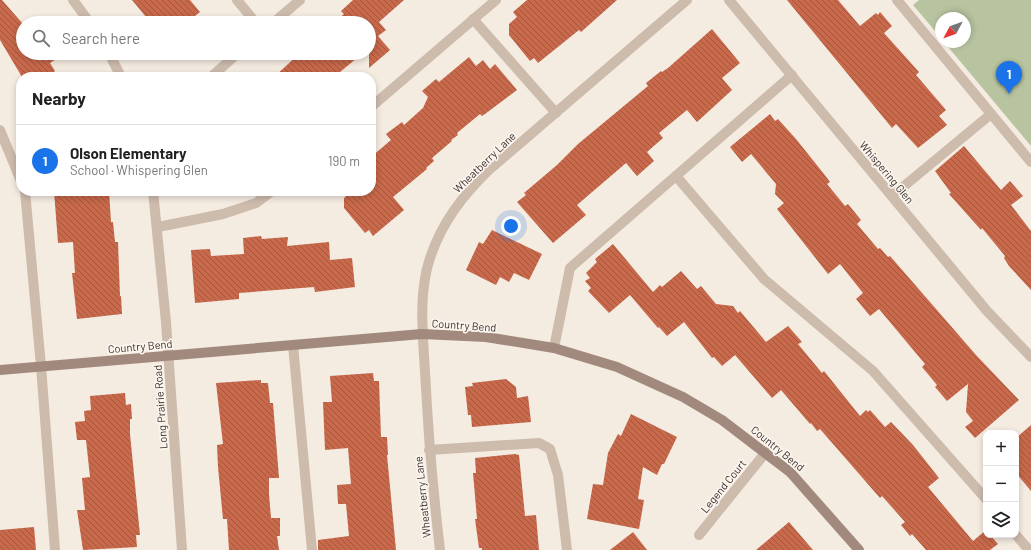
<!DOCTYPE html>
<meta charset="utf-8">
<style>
:root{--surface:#fff;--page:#f2f2f2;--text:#222;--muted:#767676;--line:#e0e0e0;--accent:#1a73e8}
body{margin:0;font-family:Barlow,sans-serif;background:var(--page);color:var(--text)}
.controls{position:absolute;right:12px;bottom:12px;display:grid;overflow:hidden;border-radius:8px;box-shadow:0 2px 6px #0003}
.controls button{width:36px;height:36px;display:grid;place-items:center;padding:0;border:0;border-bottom:1px solid var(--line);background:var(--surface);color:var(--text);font:20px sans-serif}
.compass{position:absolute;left:935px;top:12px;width:36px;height:36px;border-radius:50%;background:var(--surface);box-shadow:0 2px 6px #0003;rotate:229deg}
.you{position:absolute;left:511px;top:226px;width:14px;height:14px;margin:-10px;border:3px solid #fff;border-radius:50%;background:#1a73e8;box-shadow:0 0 0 6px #1a73e833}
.badge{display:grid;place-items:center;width:26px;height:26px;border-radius:50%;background:var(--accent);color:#fff;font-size:13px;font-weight:700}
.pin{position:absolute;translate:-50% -33px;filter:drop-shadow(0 1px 2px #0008)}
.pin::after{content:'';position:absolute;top:21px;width:14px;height:12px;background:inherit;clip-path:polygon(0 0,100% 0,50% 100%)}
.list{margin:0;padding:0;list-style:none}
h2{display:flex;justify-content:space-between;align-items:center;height:52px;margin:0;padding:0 16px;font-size:17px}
h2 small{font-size:13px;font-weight:400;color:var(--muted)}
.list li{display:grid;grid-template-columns:26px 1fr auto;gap:12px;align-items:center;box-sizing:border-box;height:72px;padding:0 16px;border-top:1px solid var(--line)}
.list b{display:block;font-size:15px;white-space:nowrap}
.list p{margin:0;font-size:13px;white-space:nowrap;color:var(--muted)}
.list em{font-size:13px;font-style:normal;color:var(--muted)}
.icon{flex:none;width:22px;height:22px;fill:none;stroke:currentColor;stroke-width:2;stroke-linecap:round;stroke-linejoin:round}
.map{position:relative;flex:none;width:1031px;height:550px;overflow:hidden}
.search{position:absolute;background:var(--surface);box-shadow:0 2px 6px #0003;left:16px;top:16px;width:360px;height:44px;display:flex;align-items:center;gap:10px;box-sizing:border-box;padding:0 14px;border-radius:22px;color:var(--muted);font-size:15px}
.panel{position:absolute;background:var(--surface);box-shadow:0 2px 6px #0003;left:16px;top:72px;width:360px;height:124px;border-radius:16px}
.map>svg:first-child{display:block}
.grass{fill:#b8c4a0}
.building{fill:url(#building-back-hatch)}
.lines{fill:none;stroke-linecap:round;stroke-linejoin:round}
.lane{stroke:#cdbbac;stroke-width:10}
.street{stroke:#cdbbac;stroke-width:10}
.secondary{stroke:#a18a7d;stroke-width:10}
.labels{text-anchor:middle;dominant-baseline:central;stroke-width:3.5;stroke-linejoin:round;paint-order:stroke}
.street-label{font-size:11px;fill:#3b302b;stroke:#fbf5ee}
</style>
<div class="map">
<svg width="1031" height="550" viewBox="0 0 1031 550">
<defs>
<pattern id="building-back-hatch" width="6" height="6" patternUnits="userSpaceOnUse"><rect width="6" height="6" fill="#c8694b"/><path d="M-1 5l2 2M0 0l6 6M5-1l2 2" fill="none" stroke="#a4573f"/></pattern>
</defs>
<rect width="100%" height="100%" fill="#f4ebe1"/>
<path class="grass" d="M919,0H1031V146L944,42H965V18H941V38L913,5Z"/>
<g class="building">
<path d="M0,0H2L23,24V53H66L50,63L55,71L46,77H22L0,40Z"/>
<path d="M132,0H190L200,12L186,23H151Z"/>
<path d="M353,0H404L379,22L386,30L378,36L390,50L369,68V23H333L344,14L341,11Z"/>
<path d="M527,0H617L581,32L579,30L538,63L534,58L530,61L509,35V24L517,17L513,12Z"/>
<path d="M787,0H838L860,26L876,13L878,15L880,12L892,26L884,33L919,72L916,75L946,110L939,116L947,125L918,148L896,124L892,128Z"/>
<path d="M712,29L740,63L722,78L732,90L697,122L687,110L659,133L663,138L647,152L654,161L637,176L626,163L577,205L586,215L553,243L517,202L526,195L524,193L557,165L578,144L648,86L646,83L661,71L662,72L668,68Z"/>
<path d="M300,53H363L334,77H274Z"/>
<path d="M469,57L476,66L483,60L490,69L495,64L517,90L485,114L482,116L480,114L457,133L458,135L451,140L452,141L432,158L434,161L426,168L427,169L393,197L404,210L373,236L369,230L365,233L344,208V198L352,191H371V157L391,140L386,134L402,122L404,125L423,108L428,97L422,91L436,79L439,82Z"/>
<path d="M770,114L775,121L778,119L796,139L824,174L830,182L827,184L845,206L848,204L861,220L857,224L878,249L880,248L888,257L890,256L976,355L1019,400L975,438L965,427L973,421L966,412L968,384L947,401L935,387L937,385L922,367L925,364L879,309L870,316L856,299L863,293L840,264L828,274L777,209L784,203L775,194L776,184L751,154L742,162L730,147Z"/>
<path d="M964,146L1001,190L1010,181L1023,196L1011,205L1031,231V290L1009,266L1004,258L1005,256L982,228L981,230L949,194L951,193L935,171Z"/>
<path d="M54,191H109L111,222H113L115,242H118L120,296H121L122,314L77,319L72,273H75L73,242L58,243Z"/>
<path d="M492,230L542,254L529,280L514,273L509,282L500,277L496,285L466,270L479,242L483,244Z"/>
<path d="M261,236L262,239L288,237L287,246L329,242L330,260L352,258L355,287L315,292L314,287L239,293V299L195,303L191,250L210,249L211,256L244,254L243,238Z"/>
<path d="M613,244L653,292L660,285L662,287L681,271L697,289L701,286L716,304L733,306L738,313L740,311L766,342L788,326L802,342L798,344L822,373L824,371L860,416L866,410L868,412L870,410L885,427L891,422L913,445L939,478L928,487L973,541L986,530V535H990L998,544L990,550H926L912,534L910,536L901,525L905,522L882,496L880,498L820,429L817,431L811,423L810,424L781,390L772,398L735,355L722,366L714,357L712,358L684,322L667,336L659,327L658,328L630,295L609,313L588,291L591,288L585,281L590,278L586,273L597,262L595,259Z"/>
<path d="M373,373L374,381H379L381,437H387L388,455H387L396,550H318V540L349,536L346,504H338L337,485L351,484L348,448L325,450L323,402H332L330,376Z"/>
<path d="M506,379L516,387L517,398L528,396L531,422L472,427L471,415H468L465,387L473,386L472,383Z"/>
<path d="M261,380V383H268L270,403H273L279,478H269V494L271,518H280V536H277L279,550H229L227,519H223L218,467L217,445L223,444L216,383Z"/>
<path d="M125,393L126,405L131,404L132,419H130V434L140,535H136L137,547L83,550L77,510H85L82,478L90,477L86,440H77L75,422L85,421L84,411L91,410L90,396Z"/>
<path d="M631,414L677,437L664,464H662L657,475L643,467L638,499L644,500L639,529L587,519L593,484L603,485L608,453L618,434L621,436Z"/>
<path d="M1031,425V491L1016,473V438Z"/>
<path d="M515,454L519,455L525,516L536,515L539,550H482V548H479L475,519H477L473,473H476L475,458Z"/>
<path d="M789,522L813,550H756Z"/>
<path d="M34,527L36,550H0V530Z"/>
<path d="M633,532L647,550H610Z"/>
</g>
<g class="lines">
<g class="lane">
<path d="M237,0L256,23"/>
<path d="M897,0L1031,162"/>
<path d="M473,19L556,113"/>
<path d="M371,107L496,0"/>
<path d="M0,130L21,181"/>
<path d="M676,176L764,279L873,371L986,499"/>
<path d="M25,191L41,366L55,550"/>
<path d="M892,196L991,114"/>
<path d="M158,227L223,214L256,203L272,191"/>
<path d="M293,345L312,550"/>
<path d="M554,348L570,268L792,75"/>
<path d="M429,450L539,443L550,449L558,475L567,550"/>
<path d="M1016,535L1029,550"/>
</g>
<g class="street">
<path d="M73,0L90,23"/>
<path d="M729,0L987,311L1031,357"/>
<path d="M273,23L300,0"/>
<path d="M109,53L121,77"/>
<path d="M211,77L238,53"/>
<path d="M153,191L166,322L182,550"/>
<path d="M699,535L766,452"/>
<path d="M440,550C433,491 428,432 425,372C423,335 418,294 430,258C442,222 463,195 490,169L687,0"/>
</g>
<path class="secondary" d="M0,370L422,334L486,337L554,348L617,367L683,397L722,420L790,472L859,550"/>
</g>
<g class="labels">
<g class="street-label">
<text transform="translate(484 162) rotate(-44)">Wheatberry Lane</text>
<text transform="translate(887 172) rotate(50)">Whispering Glen</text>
<text transform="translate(464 325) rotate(4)">Country Bend</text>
<text transform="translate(140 346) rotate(-5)">Country Bend</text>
<text transform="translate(160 407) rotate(-94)">Long Prairie Road</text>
<text transform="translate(778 448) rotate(39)">Country Bend</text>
<text transform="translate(723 486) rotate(-51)">Legend Court</text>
<text transform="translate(422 497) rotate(-96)">Wheatberry Lane</text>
</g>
</g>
</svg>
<div class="controls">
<button>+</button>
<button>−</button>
<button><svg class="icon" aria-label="layers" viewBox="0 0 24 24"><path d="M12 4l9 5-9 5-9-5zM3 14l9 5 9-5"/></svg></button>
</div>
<svg class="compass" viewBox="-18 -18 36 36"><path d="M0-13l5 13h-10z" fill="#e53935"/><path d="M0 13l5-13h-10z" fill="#767676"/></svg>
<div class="you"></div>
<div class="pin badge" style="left:1009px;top:94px">1</div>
<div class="search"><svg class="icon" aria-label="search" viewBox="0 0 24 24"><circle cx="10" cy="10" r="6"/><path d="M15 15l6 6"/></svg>Search here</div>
<section class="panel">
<h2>Nearby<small></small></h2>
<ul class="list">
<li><span class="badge">1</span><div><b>Olson Elementary</b><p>School · Whispering Glen</p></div><em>190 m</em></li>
</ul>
</section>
</div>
